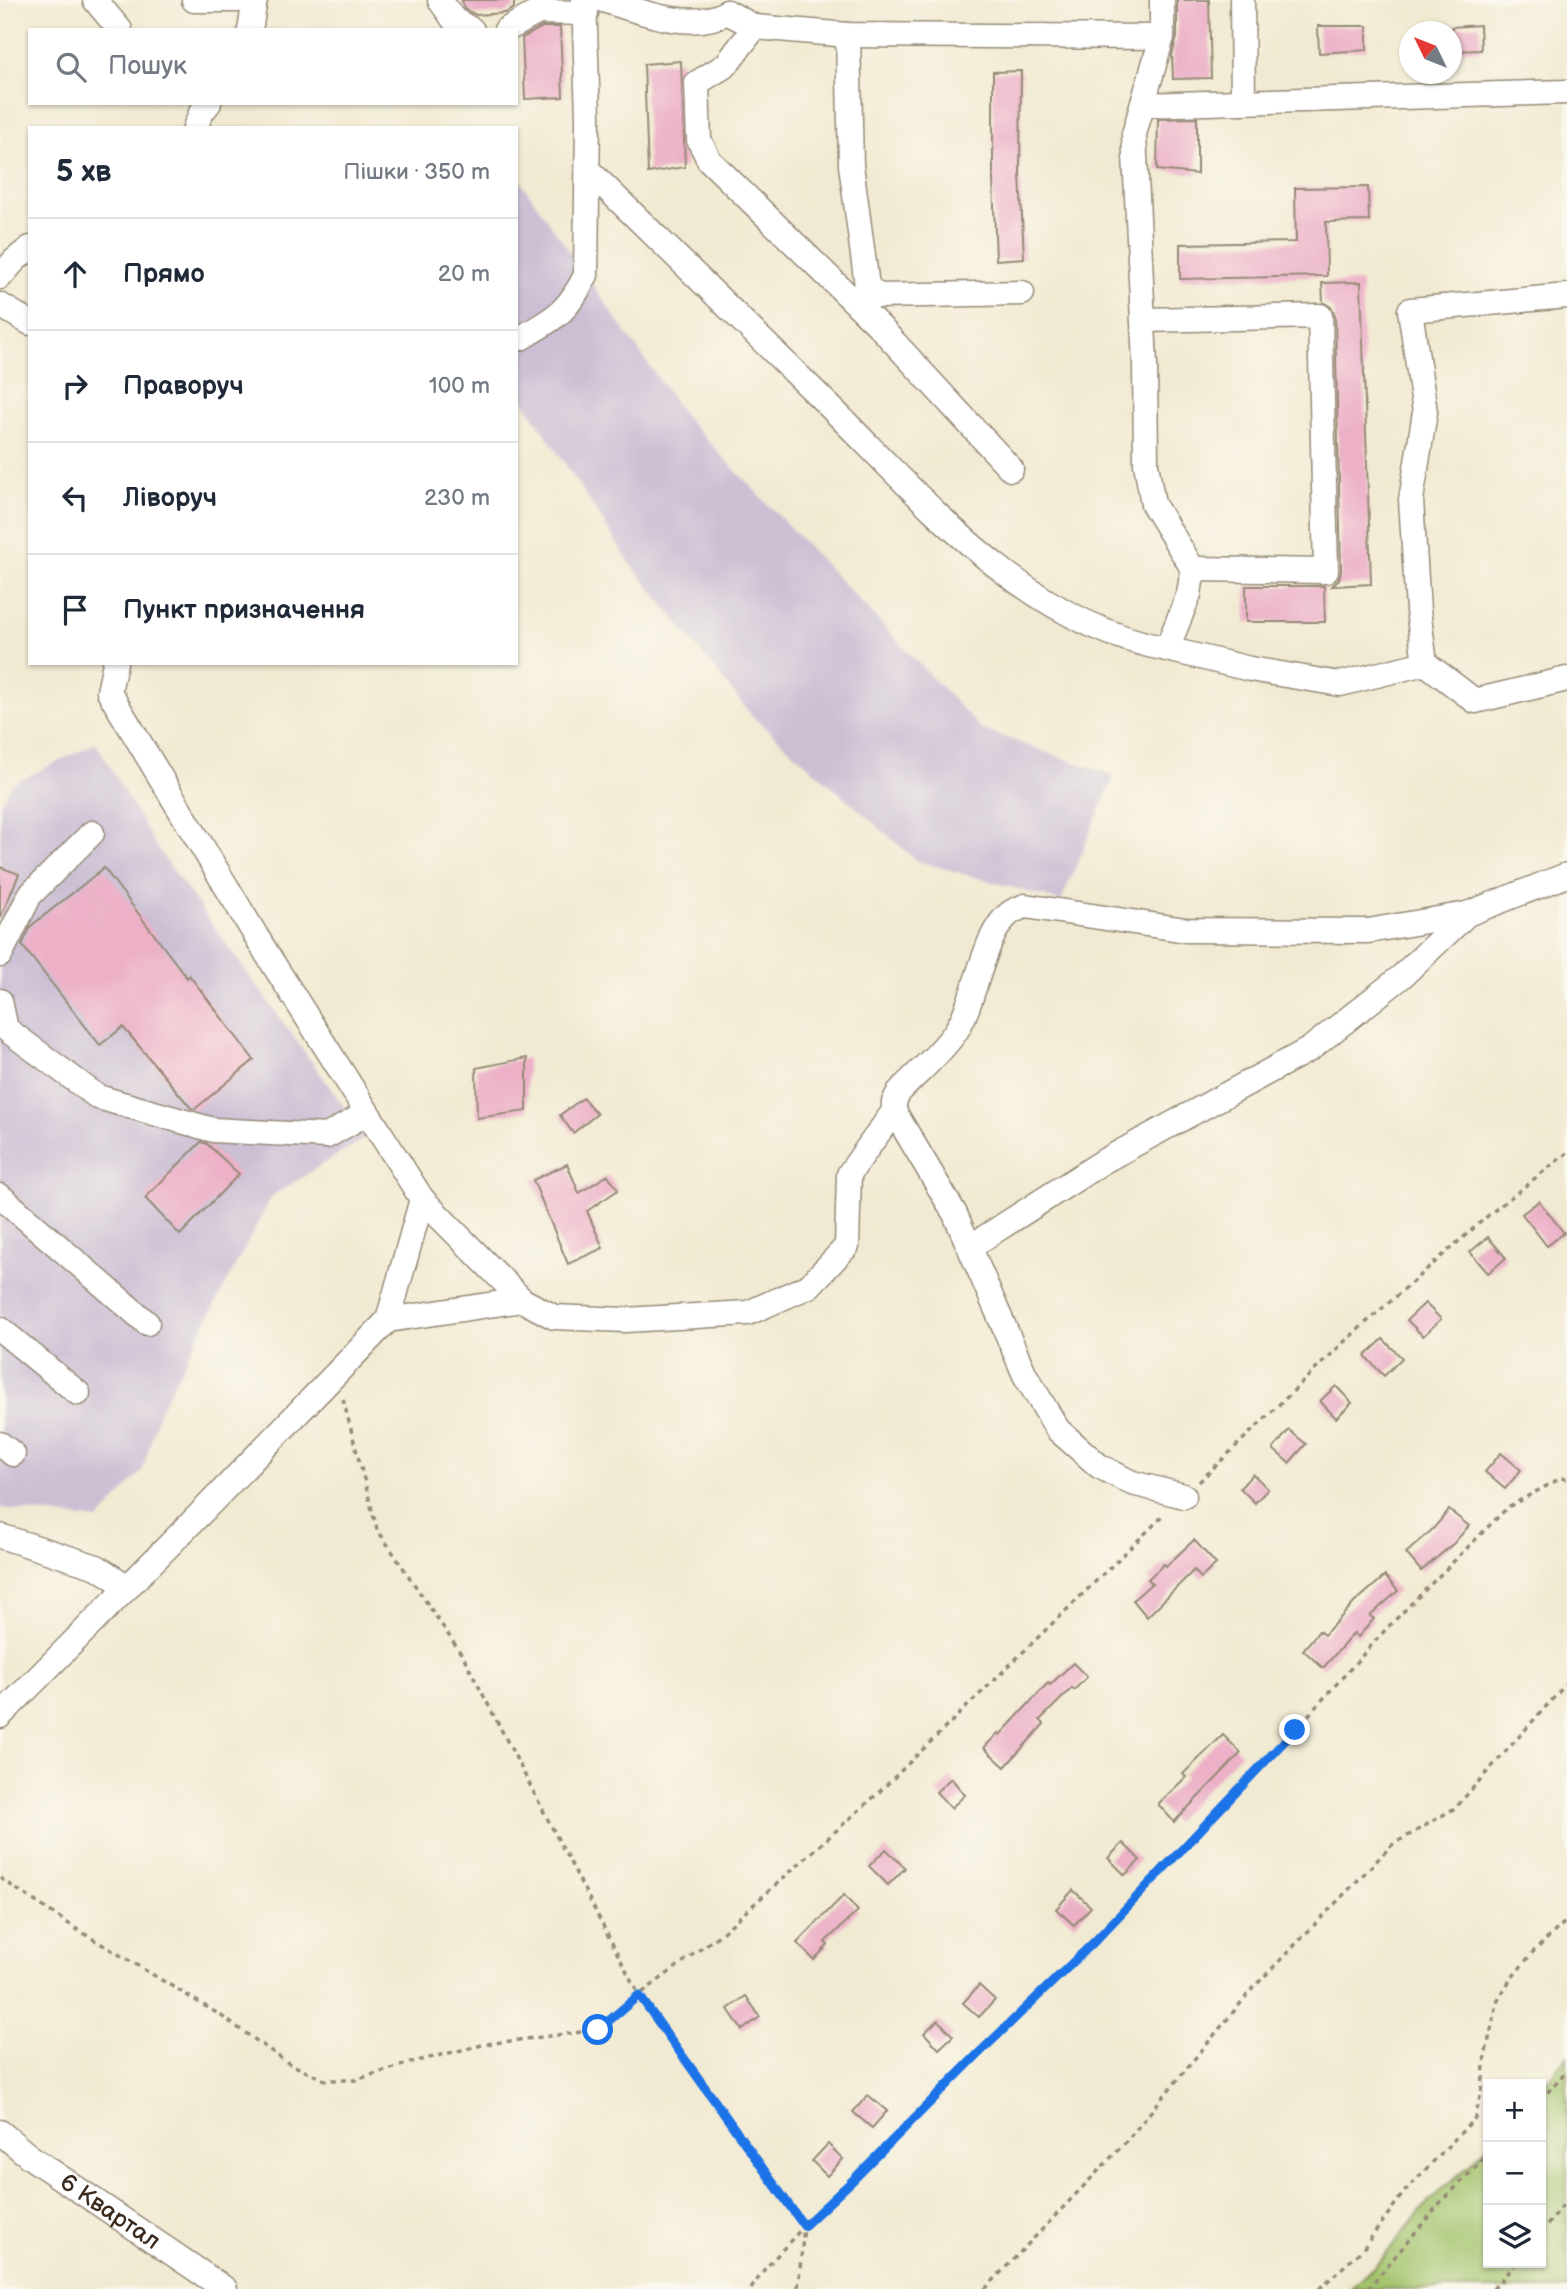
<!DOCTYPE html>
<html lang="uk">
<meta charset="utf-8">
<style>
:root{--surface:#fff;--page:#f6f6f7;--text:#1f2937;--muted:#747a83;--line:#e0e1e3}
body{margin:0;font-family:"Balsamiq Sans",sans-serif;background:var(--page);color:var(--text)}
.controls{position:absolute;right:21px;bottom:21px;display:grid;overflow:hidden;border-radius:0px;box-shadow:0 2px 5px #0004}
.controls button{width:63px;height:63px;display:grid;place-items:center;padding:0;border:0;border-bottom:2px solid var(--line);background:var(--surface);color:var(--text);font:35px sans-serif}
.compass{position:absolute;left:1399px;top:21px;width:63px;height:63px;border-radius:50%;background:var(--surface);box-shadow:0 2px 5px #0004;rotate:313deg}
.stop{position:absolute;width:21px;height:21px;margin:-16px;border:5px solid #1a73e8;border-radius:50%;background:#fff}
.stop.end{background:#1a73e8;border-color:#fff;box-shadow:0 2px 7px #0008}
.list{margin:0;padding:0;list-style:none}
h2{display:flex;justify-content:space-between;align-items:center;height:91px;margin:0;padding:0 28px;font-size:30px}
h2 small{font-size:23px;font-weight:400;color:var(--muted)}
.list li{display:grid;grid-template-columns:46px 1fr auto;gap:21px;align-items:center;box-sizing:border-box;height:112px;padding:0 28px;border-top:2px solid var(--line)}
.list b{display:block;font-size:26px;white-space:nowrap}
.list em{font-size:23px;font-style:normal;color:var(--muted)}
.icon{flex:none;width:38px;height:38px;fill:none;stroke:currentColor;stroke-width:2;stroke-linecap:round;stroke-linejoin:round}
.map{position:relative;flex:none;width:1567px;height:2289px;overflow:hidden}
.search{position:absolute;background:var(--surface);box-shadow:0 2px 5px #0004;left:28px;top:28px;width:490px;height:77px;display:flex;align-items:center;gap:18px;box-sizing:border-box;padding:0 24px;border-radius:0px;color:var(--muted);font-size:26px}
.panel{position:absolute;background:var(--surface);box-shadow:0 2px 5px #0004;left:28px;top:126px;width:490px;height:539px;border-radius:0px}
.map>svg:first-child{display:block}
.industrial{fill:#cbbfd4}
.green{fill:#a2c26a;stroke:#6e7644;stroke-width:2}
.building{fill:#ecb0c7}
.lines{fill:none;stroke-linecap:round;stroke-linejoin:round}
.minor-casing{stroke:#968a78;stroke-width:27}
.path{stroke:#968a78;stroke-width:3.5;stroke-dasharray:5 5;stroke-linecap:butt}
.minor{stroke:#fff;stroke-width:24}
.route{stroke:#1a73e8;stroke-width:9}
.labels{text-anchor:middle;dominant-baseline:central;stroke-width:6;stroke-linejoin:round;paint-order:stroke}
.street-label{font-size:24px;fill:#3b2a1e;stroke:#fbf7ec}
</style>
<div class="map">
<svg width="1567" height="2289" viewBox="0 0 1567 2289">
<rect width="100%" height="100%" fill="#fbf7ec"/>
<filter id="ink" filterUnits="userSpaceOnUse"><feTurbulence type="fractalNoise" baseFrequency=".0143" numOctaves="2"/><feDisplacementMap in="SourceGraphic" scale="14" xChannelSelector="R" yChannelSelector="G"/><feConvolveMatrix kernelMatrix="1 2 1 2 8 2 1 2 1" color-interpolation-filters="sRGB"/></filter>
<filter id="wash" filterUnits="userSpaceOnUse"><feTurbulence type="fractalNoise" baseFrequency=".00686" numOctaves="4" result="noise"/><feDisplacementMap in="SourceGraphic" scale="28" xChannelSelector="R" yChannelSelector="G"/><feGaussianBlur stdDeviation="1.57" result="paint"/><feColorMatrix in="noise" values="0 0 0 0 0 0 0 0 0 0 0 0 0 0 0 0 0 1.4 0 .05"/><feComposite in="paint" operator="in"/></filter>
<g filter="url(#wash)">
<rect width="100%" height="100%" fill="#f1ead2"/>
<g class="industrial">
<path d="M516,175L685,417L981,729L1114,776L1061,901L917,861L752,716L630,563L516,389Z"/>
<path d="M96,743L157,848L366,1137L272,1196L159,1411L143,1470L99,1520L0,1508V804L12,784Z"/>
</g>
<path class="green" d="M1567,2056V2289H1350L1383,2258L1429,2201L1471,2164L1488,2145V2263H1541V2089Z"/>
<g id="blocks">
<g class="building">
<path d="M462,0H514V8L505,13L476,15L464,9Z"/>
<path d="M1177,0H1209L1211,78L1173,79L1172,55L1177,37Z"/>
<path d="M1480,25L1481,50L1452,51V27Z"/>
<path d="M1318,26H1367V50L1319,53Z"/>
<path d="M542,27H560L563,97L525,99L522,38Z"/>
<path d="M681,61L685,167L648,173L644,64Z"/>
<path d="M1021,71L1020,175L1024,258L996,260L993,179V72Z"/>
<path d="M1197,118V174L1157,170L1158,119Z"/>
<path d="M1368,187L1369,221L1326,222L1327,276L1180,279V244L1296,242L1295,188Z"/>
<path d="M1361,282L1371,584L1332,586L1339,579L1341,571L1335,316L1332,308L1323,302L1322,283Z"/>
<path d="M1246,586H1324L1325,622H1246Z"/>
<path d="M0,867L19,874L0,919Z"/>
<path d="M104,868L187,978L189,975L254,1060L195,1109L191,1108L123,1027L100,1045L22,945L31,926Z"/>
<path d="M527,1058V1111L477,1118L476,1068Z"/>
<path d="M583,1098L597,1114L573,1133L560,1115Z"/>
<path d="M201,1142L207,1144L239,1174L180,1235L145,1198Z"/>
<path d="M567,1164L579,1193L608,1175L618,1190L587,1211L603,1248L568,1264L533,1180Z"/>
<path d="M1539,1201L1564,1233L1547,1246L1522,1214Z"/>
<path d="M1488,1237L1506,1258L1488,1273L1470,1252Z"/>
<path d="M1425,1303L1441,1319L1423,1336L1407,1320Z"/>
<path d="M1383,1339L1402,1358L1384,1376L1365,1356Z"/>
<path d="M1336,1386L1352,1403L1336,1418L1320,1401Z"/>
<path d="M1289,1430L1306,1444L1289,1463L1273,1449Z"/>
<path d="M1501,1453L1521,1470L1505,1489L1485,1472Z"/>
<path d="M1253,1474L1268,1489L1255,1503L1240,1488Z"/>
<path d="M1449,1510L1469,1526L1454,1543L1421,1571L1406,1553L1433,1529Z"/>
<path d="M1194,1540L1216,1564L1201,1578L1194,1570L1147,1617L1133,1600L1152,1583L1148,1579L1164,1564L1166,1566Z"/>
<path d="M1385,1576L1398,1591L1370,1616L1374,1619L1358,1637L1354,1633L1323,1668L1303,1650L1319,1631L1324,1635L1355,1602Z"/>
<path d="M1073,1663L1087,1677L1074,1690L1072,1688L1040,1720L1044,1724L1005,1767L984,1748L998,1733L1000,1735L1048,1683L1050,1685Z"/>
<path d="M1223,1735L1241,1753L1174,1822L1158,1804L1186,1777L1183,1774Z"/>
<path d="M951,1778L965,1795L951,1808L936,1792Z"/>
<path d="M1123,1843L1140,1860L1125,1875L1108,1858Z"/>
<path d="M886,1849L905,1868L888,1885L869,1866Z"/>
<path d="M1073,1890L1091,1907L1074,1925L1056,1909Z"/>
<path d="M844,1895L858,1911L825,1942L828,1945L814,1960L797,1943Z"/>
<path d="M979,1985L995,2000L979,2017L963,2003Z"/>
<path d="M746,1996L760,2017L742,2030L728,2009Z"/>
<path d="M938,2020L953,2036L939,2049L924,2033Z"/>
<path d="M868,2095L887,2111L872,2128L853,2112Z"/>
<path d="M828,2144L843,2159L827,2176L812,2161Z"/>
</g>
</g>
</g>
<g filter="url(#ink)">
<use href="#blocks" fill-opacity="0" stroke="#968a78" stroke-width="2"/>
<g class="lines">
<defs>
<g id="minor">
<path d="M95,0L120,30"/>
<path d="M194,0H238"/>
<path d="M440,0L454,20L472,30"/>
<path d="M603,0C639,11 692,33 727,12"/>
<path d="M1242,0L1243,102"/>
<path d="M727,12L755,27L848,35L1162,37V0"/>
<path d="M755,27L726,65L697,83L699,140L709,160L880,327L1011,469"/>
<path d="M250,30L255,0"/>
<path d="M506,30L538,12L586,13"/>
<path d="M848,35L851,165L867,286L878,296L1022,293"/>
<path d="M1142,105L1567,92"/>
<path d="M195,128L201,113L209,103"/>
<path d="M589,171C665,245 741,319 817,394C919,493 1020,622 1167,649L1189,594L1193,569L1153,504L1146,464L1145,364L1134,134L1162,37"/>
<path d="M0,277L15,260L30,248"/>
<path d="M0,305L30,323"/>
<path d="M1143,320L1320,316L1326,571L1193,569"/>
<path d="M521,338C556,317 567,313 586,275L588,116L584,0"/>
<path d="M1167,649L1250,669L1340,684L1425,663L1475,701L1567,679"/>
<path d="M1425,663L1418,610L1411,500L1425,412L1410,310L1567,296"/>
<path d="M0,955L30,895L92,833"/>
<path d="M0,1001L6,1029L98,1097L213,1130L327,1136L367,1113"/>
<path d="M894,1111L955,1214L1025,1375L1058,1430L1099,1466L1132,1483L1184,1496"/>
<path d="M0,1196L147,1323"/>
<path d="M422,1199L522,1300L554,1317L625,1320L748,1313L809,1286L847,1246L849,1174L894,1111V1102L899,1092C917,1073 939,1055 954,1034C976,1004 982,934 1010,913C1014,910 1020,908 1025,906L1186,930L1368,931L1467,914L1567,875"/>
<path d="M970,1247L1104,1161L1310,1049L1401,977L1467,914"/>
<path d="M388,1320L522,1300"/>
<path d="M0,1329L78,1393"/>
<path d="M0,1444L13,1454"/>
<path d="M0,1536L97,1567L128,1587"/>
<path d="M0,1716L200,1514L388,1320L422,1199L267,954L109,692L115,663"/>
<path id="s1" d="M0,2132L30,2157L225,2289"/>
</g>
</defs>
<use href="#minor" class="minor-casing"/>
<g class="path">
<path d="M343,1399L377,1529L464,1658L639,1995L804,2226L798,2289"/>
<path d="M1199,1482L1345,1341L1491,1213L1567,1153"/>
<path d="M0,1878L78,1930L220,2015L288,2063L325,2080H355L413,2062L486,2044L598,2030L639,1995L723,1932L876,1795L1165,1514"/>
<path d="M1541,2100L1567,2070"/>
<path d="M1541,2233L1567,2200"/>
<path d="M751,2289L763,2271L804,2226L850,2183L977,2055L1095,1941L1295,1730L1388,1627L1508,1507L1561,1478L1567,1479"/>
<path d="M985,2289L1124,2144L1254,1987L1392,1845L1455,1808L1567,1683"/>
<path d="M1319,2289L1363,2249L1404,2192L1475,2118L1482,2088L1485,2056L1498,2000L1510,1980L1533,1952L1567,1920"/>
<path d="M1368,2289L1439,2204L1488,2155"/>
<path d="M1493,2289L1516,2263"/>
</g>
<use href="#minor" class="minor"/>
</g>
</g>
<g class="lines" filter="url(#ink)">
<path class="route" d="M598,2030L639,1995L804,2226L850,2183L977,2055L1095,1941L1295,1730"/>
</g>
<g class="labels">
<g class="street-label">
<text stroke="none"><textPath href="#s1" startOffset="136">6 Квартал</textPath></text>
</g>
</g>
</svg>
<div class="controls">
<button>+</button>
<button>−</button>
<button><svg class="icon" aria-label="layers" viewBox="0 0 24 24"><path d="M12 4l9 5-9 5-9-5zM3 14l9 5 9-5"/></svg></button>
</div>
<svg class="compass" viewBox="-18 -18 36 36"><path d="M0-13l5 13h-10z" fill="#e53935"/><path d="M0 13l5-13h-10z" fill="#747a83"/></svg>
<div class="stop" style="left:598px;top:2030px"></div>
<div class="stop end" style="left:1295px;top:1730px"></div>
<div class="search"><svg class="icon" aria-label="search" viewBox="0 0 24 24"><circle cx="10" cy="10" r="6"/><path d="M15 15l6 6"/></svg>Пошук</div>
<section class="panel">
<h2>5 хв<small>Пішки · 350 m</small></h2>
<ul class="list">
<li><svg class="icon" aria-label="ahead" viewBox="0 0 24 24"><path d="M12 20V5M6 11l6-6 6 6"/></svg><div><b>Прямо</b></div><em>20 m</em></li>
<li><svg class="icon" aria-label="right" viewBox="0 0 24 24"><path d="M7 20v-9h11M14 6l5 5-5 5"/></svg><div><b>Праворуч</b></div><em>100 m</em></li>
<li><svg class="icon" aria-label="left" viewBox="0 0 24 24"><path d="M17 20v-9H6M10 6l-5 5 5 5"/></svg><div><b>Ліворуч</b></div><em>230 m</em></li>
<li><svg class="icon" aria-label="arrive" viewBox="0 0 24 24"><path d="M6 21V4h12l-3 4 3 4H6"/></svg><div><b>Пункт призначення</b></div></li>
</ul>
</section>
</div>
